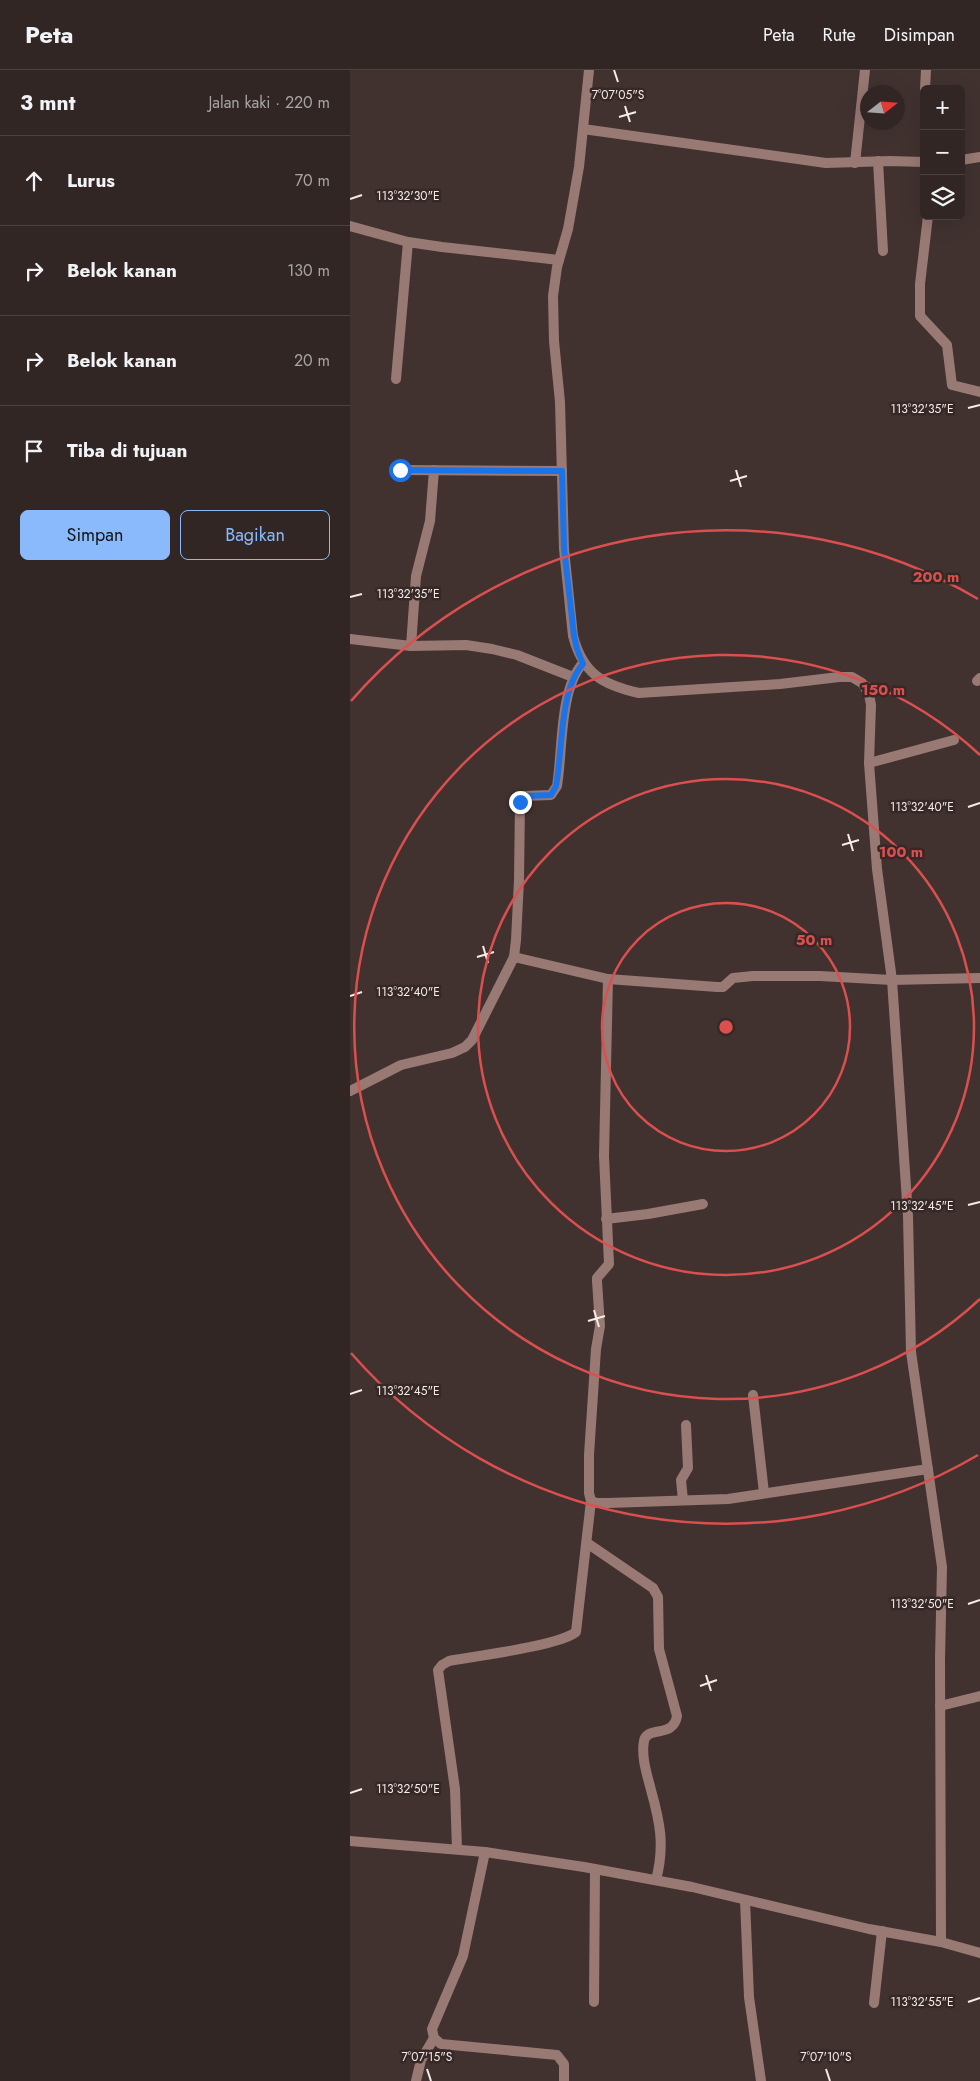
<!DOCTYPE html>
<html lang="id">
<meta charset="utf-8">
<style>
:root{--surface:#312624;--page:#3d3231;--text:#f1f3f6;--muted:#a8a5a6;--line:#4c4341;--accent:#8abafc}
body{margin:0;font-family:Jost,sans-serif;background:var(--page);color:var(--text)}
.controls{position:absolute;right:15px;top:15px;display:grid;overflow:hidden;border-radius:8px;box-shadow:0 5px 20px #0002}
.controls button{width:45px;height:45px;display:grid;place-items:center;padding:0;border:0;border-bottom:1px solid var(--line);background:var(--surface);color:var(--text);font:25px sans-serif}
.compass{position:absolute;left:510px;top:15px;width:45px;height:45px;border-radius:50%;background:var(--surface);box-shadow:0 5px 20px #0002;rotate:73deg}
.stop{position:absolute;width:15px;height:15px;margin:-11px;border:4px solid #1a73e8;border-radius:50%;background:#fff}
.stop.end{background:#1a73e8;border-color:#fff;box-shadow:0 1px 5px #0008}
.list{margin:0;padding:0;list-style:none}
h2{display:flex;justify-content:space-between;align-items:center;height:65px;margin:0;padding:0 20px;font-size:21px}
h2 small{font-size:16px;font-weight:400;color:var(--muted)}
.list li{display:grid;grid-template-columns:32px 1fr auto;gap:15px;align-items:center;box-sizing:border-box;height:90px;padding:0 20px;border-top:1px solid var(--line)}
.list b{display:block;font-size:19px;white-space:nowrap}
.list em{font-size:16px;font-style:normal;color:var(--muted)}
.actions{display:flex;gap:10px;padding:15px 20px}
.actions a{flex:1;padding:11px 0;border:1px solid var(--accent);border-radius:8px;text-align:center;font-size:18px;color:var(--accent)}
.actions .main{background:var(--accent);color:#111}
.icon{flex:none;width:28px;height:28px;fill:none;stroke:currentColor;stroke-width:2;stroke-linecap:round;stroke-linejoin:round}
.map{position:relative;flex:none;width:630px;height:2011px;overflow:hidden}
header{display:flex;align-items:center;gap:30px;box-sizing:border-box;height:70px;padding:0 25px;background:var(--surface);border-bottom:1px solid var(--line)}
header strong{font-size:24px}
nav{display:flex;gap:28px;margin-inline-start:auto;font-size:18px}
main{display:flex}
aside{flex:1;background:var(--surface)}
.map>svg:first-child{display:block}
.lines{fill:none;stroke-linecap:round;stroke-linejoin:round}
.minor{stroke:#997973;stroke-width:10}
.tertiary{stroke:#997973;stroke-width:10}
.route{stroke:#1a73e8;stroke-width:6}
.ticks{fill:none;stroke:#f5ebe9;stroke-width:2}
.ring{fill:none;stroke:#dc4f4f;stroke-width:2.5}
.ticks-label{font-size:12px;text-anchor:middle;fill:#f5ebe9;stroke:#362826;stroke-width:5;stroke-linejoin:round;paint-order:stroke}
.centre{fill:#dc4f4f;stroke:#362826;stroke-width:2.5}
.ring-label{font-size:15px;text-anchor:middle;font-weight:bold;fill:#dc4f4f;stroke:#362826;stroke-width:5;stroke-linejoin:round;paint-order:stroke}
</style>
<header>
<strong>Peta</strong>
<nav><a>Peta</a><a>Rute</a><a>Disimpan</a></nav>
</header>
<main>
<aside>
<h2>3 mnt<small>Jalan kaki · 220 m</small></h2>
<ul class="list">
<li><svg class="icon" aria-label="ahead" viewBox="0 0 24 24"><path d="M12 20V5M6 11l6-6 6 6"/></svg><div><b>Lurus</b></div><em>70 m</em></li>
<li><svg class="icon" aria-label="right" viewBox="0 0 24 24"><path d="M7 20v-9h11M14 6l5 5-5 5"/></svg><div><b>Belok kanan</b></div><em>130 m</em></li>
<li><svg class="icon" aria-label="right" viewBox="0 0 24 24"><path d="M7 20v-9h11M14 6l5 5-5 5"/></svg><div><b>Belok kanan</b></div><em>20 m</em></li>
<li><svg class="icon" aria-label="arrive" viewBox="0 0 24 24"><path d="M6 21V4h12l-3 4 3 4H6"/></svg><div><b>Tiba di tujuan</b></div></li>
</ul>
<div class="actions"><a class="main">Simpan</a><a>Bagikan</a></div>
</aside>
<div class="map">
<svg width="630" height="2011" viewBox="0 0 630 2011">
<rect width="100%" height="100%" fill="#413230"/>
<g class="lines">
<g class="minor">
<path d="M575,19L576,0"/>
<path d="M233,59L476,93L540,91L574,92"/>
<path d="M611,90L630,87"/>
<path d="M528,91L533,181"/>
<path d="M505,93L515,0"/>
<path d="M578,146L570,214V246L597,275L602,315L630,322"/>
<path d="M0,156L58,172"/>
<path d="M46,309L58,172L92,177L209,190"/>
<path d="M51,400L212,401"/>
<path d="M0,569L61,576L116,575L142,579L167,585L223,607"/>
<path d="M61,576L66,506L80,451L84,400"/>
<path d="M627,611L630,608"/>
<path d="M519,693L604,670"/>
<path d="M164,887L258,909L367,917H373L383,908L403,906H470L542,910L630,908"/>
<path d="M258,909L254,1086L259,1194L247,1208V1211L250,1256L246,1279L239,1385V1423L241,1431L247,1433H258L378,1429L578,1399"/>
<path d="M0,1021L51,995L102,983L115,977L122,970L164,887L166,870L169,810L170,731L174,726L201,725L207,716C213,680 209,620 233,593"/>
<path d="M256,1149L298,1144L353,1134"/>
<path d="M403,1325L414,1423"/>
<path d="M333,1430L331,1410L338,1398L336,1355"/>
<path d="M237,1473L303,1518L308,1527L309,1579L327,1646C323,1669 297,1655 294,1671C291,1687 297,1704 301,1720C310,1752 315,1776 306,1810"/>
<path d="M590,1636L630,1626"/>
<path d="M107,1779L105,1719L88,1600L92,1595L99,1591C126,1586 208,1576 226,1562L241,1431"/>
<path d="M135,1782L113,1886L82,1959L84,1968L91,1974L207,1985L214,1994V2011"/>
<path d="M395,1830L399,1927L411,2011"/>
<path d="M244,1932L245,1799"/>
<path d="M524,1933L532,1861"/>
<path d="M66,2011L71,1990L84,1968"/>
</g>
<g class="tertiary">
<path d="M239,0L229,97L218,159L207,197L203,226L204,271L210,332L214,479L223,566C233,604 253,615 289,623L430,614L489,607H502L512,613L519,624L521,635L519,693L527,799L542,910L558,1146L561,1282L592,1497L590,1589L591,1872"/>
<path d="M0,1771L135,1782L234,1797L342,1817L519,1859L591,1872L630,1883"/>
</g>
</g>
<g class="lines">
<path class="route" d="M50,400L212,401L214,478L224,566L227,579L233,594C209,620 213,681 206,716L201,725L174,726L170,732"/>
</g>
<path class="ticks" d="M264,0L268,12M275,36L280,52M269,47L286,42M0,129L12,125M618,338L630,335M386,400L391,417M380,411L397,406M0,527L12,524M618,737L630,733M498,764L503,781M492,775L509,770M133,876L138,893M127,887L144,882M0,926L12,922M618,1135L630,1132M244,1240L249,1257M238,1251L255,1246M0,1324L12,1320M618,1534L630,1530M356,1605L361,1621M350,1616L367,1610M0,1723L12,1719M618,1932L630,1928M77,1999L81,2011M476,1999L480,2011"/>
<g class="ring">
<circle cx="376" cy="957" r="124"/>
<circle cx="376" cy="957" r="248"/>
<path d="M630 1229A372 372 0 1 1 630 685"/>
<path d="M628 1385A497 497 0 0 1 1 1283M1 631A497 497 0 0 1 628 529"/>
</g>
<g class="ticks-label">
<text x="268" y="29">7°07'05"S</text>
<text x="58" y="130">113°32'30"E</text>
<text x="572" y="343">113°32'35"E</text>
<text x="58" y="528">113°32'35"E</text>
<text x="572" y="741">113°32'40"E</text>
<text x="58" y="926">113°32'40"E</text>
<text x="572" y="1140">113°32'45"E</text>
<text x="58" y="1325">113°32'45"E</text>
<text x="572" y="1538">113°32'50"E</text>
<text x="58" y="1723">113°32'50"E</text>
<text x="572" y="1936">113°32'55"E</text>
<text x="77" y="1991">7°07'15"S</text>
<text x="476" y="1991">7°07'10"S</text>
</g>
<circle cx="376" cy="957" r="8" class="centre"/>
<g class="ring-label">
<text x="586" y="512">200 m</text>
<text x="533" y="625">150 m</text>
<text x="551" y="787">100 m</text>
<text x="464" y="875">50 m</text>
</g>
</svg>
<div class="controls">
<button>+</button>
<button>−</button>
<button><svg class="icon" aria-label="layers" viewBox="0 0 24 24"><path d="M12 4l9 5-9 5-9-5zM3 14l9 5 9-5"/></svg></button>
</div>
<svg class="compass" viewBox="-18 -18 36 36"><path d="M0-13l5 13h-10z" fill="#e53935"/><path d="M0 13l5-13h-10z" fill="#a8a5a6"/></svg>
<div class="stop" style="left:50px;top:400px"></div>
<div class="stop end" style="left:170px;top:732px"></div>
</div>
</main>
